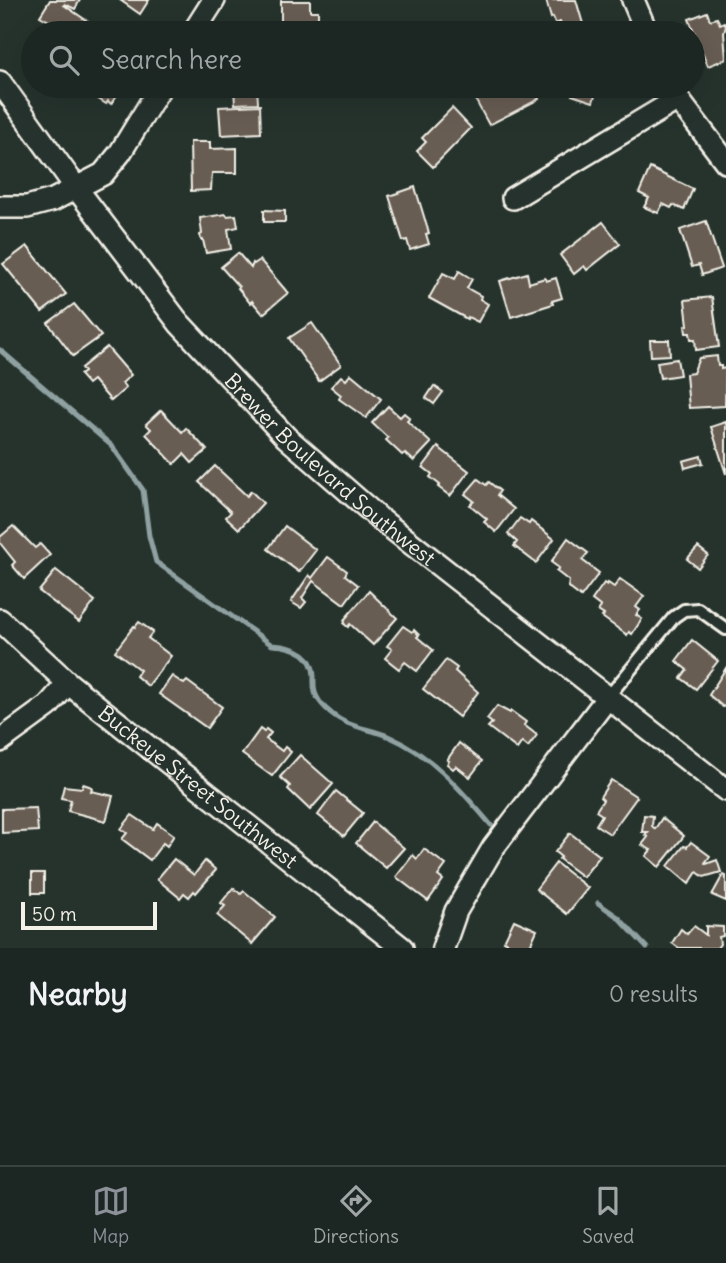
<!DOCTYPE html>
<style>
:root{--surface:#1c2622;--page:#29322f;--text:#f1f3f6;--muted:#a0a5a5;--line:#3a4340;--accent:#8c9099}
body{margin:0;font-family:Delius,sans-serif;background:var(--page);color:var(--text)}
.scale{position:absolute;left:21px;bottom:18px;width:136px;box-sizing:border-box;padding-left:7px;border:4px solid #f4f1e8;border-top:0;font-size:19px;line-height:24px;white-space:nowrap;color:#f4f1e8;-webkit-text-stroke:5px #26332d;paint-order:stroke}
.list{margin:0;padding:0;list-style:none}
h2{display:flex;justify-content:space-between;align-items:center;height:91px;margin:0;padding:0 28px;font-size:30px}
h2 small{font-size:23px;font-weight:400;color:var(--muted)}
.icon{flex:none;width:38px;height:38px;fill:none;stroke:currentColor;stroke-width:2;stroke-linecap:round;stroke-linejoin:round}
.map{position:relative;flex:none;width:726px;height:948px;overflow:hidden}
.search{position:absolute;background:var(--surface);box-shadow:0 7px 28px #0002;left:21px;right:21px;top:21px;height:77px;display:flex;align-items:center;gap:18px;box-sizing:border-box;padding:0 24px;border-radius:38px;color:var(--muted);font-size:26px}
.sheet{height:217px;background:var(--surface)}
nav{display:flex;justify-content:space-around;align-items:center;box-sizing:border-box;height:98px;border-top:2px solid var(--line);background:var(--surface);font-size:19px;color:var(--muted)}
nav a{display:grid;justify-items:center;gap:4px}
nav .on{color:var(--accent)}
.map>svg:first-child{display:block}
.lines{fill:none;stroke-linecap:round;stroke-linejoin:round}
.stream{stroke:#90a1a2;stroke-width:5}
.building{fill:#675d52;stroke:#f4f1e8;stroke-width:2}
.lane-casing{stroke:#f4f1e8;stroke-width:16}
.street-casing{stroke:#f4f1e8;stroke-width:26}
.lane{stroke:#26332d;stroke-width:10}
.street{stroke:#26332d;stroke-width:21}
.labels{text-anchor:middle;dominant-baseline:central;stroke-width:5;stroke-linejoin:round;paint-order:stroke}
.street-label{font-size:21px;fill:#f4f1e8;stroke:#26332d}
</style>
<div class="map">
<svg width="726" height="948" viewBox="0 0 726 948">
<rect width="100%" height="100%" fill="#26332d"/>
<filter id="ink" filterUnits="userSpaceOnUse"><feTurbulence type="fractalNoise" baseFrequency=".0143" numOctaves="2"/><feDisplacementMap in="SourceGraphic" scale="14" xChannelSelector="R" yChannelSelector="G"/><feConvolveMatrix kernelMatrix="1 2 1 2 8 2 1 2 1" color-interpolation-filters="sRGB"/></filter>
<g filter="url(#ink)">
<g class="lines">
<g class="stream">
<path d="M0,350L112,446L143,490L149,536L156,562L272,645C292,646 313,652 314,676C314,682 313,691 317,697C320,703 326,709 331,713C348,728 370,728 390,737C432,755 463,792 491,825"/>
<path d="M598,903L618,917L647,948"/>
</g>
</g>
<g class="building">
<path d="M50,0H80L75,9L65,4L64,5L96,27L92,33H59L53,30L56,25L40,16Z"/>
<path d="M120,0H149L140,14Z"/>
<path d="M546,0H576L583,24L564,32L560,22L556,24L553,17L551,18Z"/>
<path d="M281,1H310V11H318V33H285L284,26H281Z"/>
<path d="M707,12L710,20L717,18L720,24L724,22L726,26L724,33L726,59L708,66L689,19Z"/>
<path d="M78,86H123L111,104L108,101L106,104Z"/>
<path d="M483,86H532L539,99L489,125L476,101L488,94Z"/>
<path d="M575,86H598L593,102L572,95Z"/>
<path d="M257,87L258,103L235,104L234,89Z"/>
<path d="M260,105L261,133L221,135L219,107Z"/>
<path d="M452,108L471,128L433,167L417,151L426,142L422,138Z"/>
<path d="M190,142H210V149L237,148V173H212L211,190L191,191Z"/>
<path d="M650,168L693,189L684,210L673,205L671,208L663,204L658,213L644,207L649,198L639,193Z"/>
<path d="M415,187L429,233L426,234L429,244L410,250L407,240L403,241L389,196Z"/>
<path d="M264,210L285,211V222H264Z"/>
<path d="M226,214L227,216L236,215L238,227L228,229L231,249L206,253L203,240H201L200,235L202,234L200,218Z"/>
<path d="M706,221L722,268L702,275L699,265L692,267L680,230Z"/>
<path d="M603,222L620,244L587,270L584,266L574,274L560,255Z"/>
<path d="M27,246L66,294L42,312L3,264Z"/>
<path d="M238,253L251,268L253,263L254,264L260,260L288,293L263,314L252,301L250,303L238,288L239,287L221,267Z"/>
<path d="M459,271L472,279L467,288L481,296L480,299L488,304L478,322L468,317L467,319L429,298L443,273L455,279Z"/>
<path d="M527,273L529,283L545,278L546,281L556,278L562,298L552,301L553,304L511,317L500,281Z"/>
<path d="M712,297L719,347L696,350L695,339H691L690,333H686L685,326L688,325L685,300Z"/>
<path d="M74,304L101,336L73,356L48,323Z"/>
<path d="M312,323L341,365L319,381L289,338Z"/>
<path d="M650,340H669L670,355L651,356Z"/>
<path d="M107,347L131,375L122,383L126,388L111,401L93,380L88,384L80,375L84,372L81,368Z"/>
<path d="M717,356L718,366H721V369L726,368L725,406L689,408L686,374L693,373L699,358Z"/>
<path d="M677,359L680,375L660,378L657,362Z"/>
<path d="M351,374L381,399L366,418L339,399L341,395L331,387L341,376L346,380Z"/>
<path d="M434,386L443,392L434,404L426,398Z"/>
<path d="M388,406L400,417L404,413L410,418L407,421L431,443L414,461L405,453L402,455L386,440L388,438L372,423Z"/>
<path d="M161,410L182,432L186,428L207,450L192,463L184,454L174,464L146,434L151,429L146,424Z"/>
<path d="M726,422V474L711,427Z"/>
<path d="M438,447L469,471L450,496L438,487L440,485L430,477L432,474L423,467Z"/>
<path d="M701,456L703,463L685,468L683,461Z"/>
<path d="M215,466L247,496L251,491L263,503L239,529L226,517L231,512L199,482Z"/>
<path d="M478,479L486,485L489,482L500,491L497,495L514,509L496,532L484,522L487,519L470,505L474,501L465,494Z"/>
<path d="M520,518L529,524L531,521L554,539L536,563L514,546L517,542L508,534Z"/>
<path d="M13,526L35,548L40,544L50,555L24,579L12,565L15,562L0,543V537Z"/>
<path d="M285,526L316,550L299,572L268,549Z"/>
<path d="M568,538L588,553L582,560L599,573L581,597L568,587L569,581L556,571L559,568L551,562Z"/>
<path d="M698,547L708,555L698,568L687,559Z"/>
<path d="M328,557L347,571L345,575L358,585L344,604L313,581L302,598L306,602L301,608L291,602L309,575L312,578Z"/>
<path d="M56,570L95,601L79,622L39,591Z"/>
<path d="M620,579L644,596L636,607L640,610L636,615L642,619L632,634L629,632L627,635L602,617L604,615L598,611L601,607L592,600L604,583L607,585L608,583L614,587Z"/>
<path d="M369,591L397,618L373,645L350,624L348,627L344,624L345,622L344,620Z"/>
<path d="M139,622L153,632L148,638L171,656L148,686L136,676L140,670L115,651L134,626L135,627Z"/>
<path d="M403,626L412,632L414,630L419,635L417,637L433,650L417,671L405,662L399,669L385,658L392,649L387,646Z"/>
<path d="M692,640L718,661L696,689L681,678L687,670L676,661Z"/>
<path d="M446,660L457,668L455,671L478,692L459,717L423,689Z"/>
<path d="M726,668V705L723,707L709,695Z"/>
<path d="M172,676L184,684L187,681L222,707L207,728L159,694Z"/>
<path d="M497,706L510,713L511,711L526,722L524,725L537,735L528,747L522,742L517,749L488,727L492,723L487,719Z"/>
<path d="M260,729L264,732L266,729L271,733L266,739L282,751L285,747L291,752L272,776L242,754Z"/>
<path d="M459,743L482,761L470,777L456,766L453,769L447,764L449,761L447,760Z"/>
<path d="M300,755L333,784L310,810L288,789L290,786L280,777Z"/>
<path d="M611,780L637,797L610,834L596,825L602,815L596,811L603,800L600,797Z"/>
<path d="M83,784L92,787L91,791L113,796L106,821L68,811L71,800L61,798L64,786L82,788Z"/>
<path d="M336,791L363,813L344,836L318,815Z"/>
<path d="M36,808L38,831L2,833V809Z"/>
<path d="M132,815L153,829L157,823L174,835L167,846L163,843L150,860L122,839L127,833L121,829Z"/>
<path d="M644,815L653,816L652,826L655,829L662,818L684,836L659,867L646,856L651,850L642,845L648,837L645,835L648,832H642Z"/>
<path d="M373,822L404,848L386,868L356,843Z"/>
<path d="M570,833L600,856L583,877L559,859L561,857L555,852Z"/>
<path d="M691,842L710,856L705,863L706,864L717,860L721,872L704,877L697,872L689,884L668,866L684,846L687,847Z"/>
<path d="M424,849L446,865L438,876L443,880L428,901L396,877L413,855L417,859Z"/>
<path d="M174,859L194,875L205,861L216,870L196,893L194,891L189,897L184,893L180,898L157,879Z"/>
<path d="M556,863L588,888L567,914L536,889Z"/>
<rect x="32" y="873" width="12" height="20"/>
<path d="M723,875L726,876V901L712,895Z"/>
<path d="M233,888L241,894L244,891L275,917L252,944L217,915L225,906L221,903Z"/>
<path d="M514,920L537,930L529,948H503L508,943L504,941Z"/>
<path d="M694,926L706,935V926L723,927V936L719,937L720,944L717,948H679L672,943L681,929L687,934Z"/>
</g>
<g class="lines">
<defs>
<path id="lane" d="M608,697L674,617L684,610L698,609L726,629"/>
<g id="street">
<path d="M633,0L647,33"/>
<path d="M193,33L214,0"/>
<path id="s1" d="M0,82L77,189L179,323L286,437L380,519L726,790"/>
<path d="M671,86L678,99L726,162"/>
<path d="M513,198L678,99"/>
<path d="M0,207H27L53,200L103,174L120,153L161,86"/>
<path id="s2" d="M0,620L68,683L402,948"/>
<path d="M0,741L48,706L68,683"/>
<path d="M443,948L456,911L493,848L608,697"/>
</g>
</defs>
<use href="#lane" class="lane-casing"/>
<use href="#street" class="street-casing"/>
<use href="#lane" class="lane"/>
<use href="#street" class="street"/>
</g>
</g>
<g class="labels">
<g class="street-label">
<text stroke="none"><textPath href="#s1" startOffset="511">Brewer Boulevard Southwest</textPath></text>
<text stroke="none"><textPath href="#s2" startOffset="259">Buckeye Street Southwest</textPath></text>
</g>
</g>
</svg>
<div class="scale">50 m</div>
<div class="search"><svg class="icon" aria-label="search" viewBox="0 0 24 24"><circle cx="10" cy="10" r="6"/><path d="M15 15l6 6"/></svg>Search here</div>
</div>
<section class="sheet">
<h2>Nearby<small>0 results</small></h2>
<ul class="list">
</ul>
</section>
<nav>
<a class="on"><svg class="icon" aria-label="map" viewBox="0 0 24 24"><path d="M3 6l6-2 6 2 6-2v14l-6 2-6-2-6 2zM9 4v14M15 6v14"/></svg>Map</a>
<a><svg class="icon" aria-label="directions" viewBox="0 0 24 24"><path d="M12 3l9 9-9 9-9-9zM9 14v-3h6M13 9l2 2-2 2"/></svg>Directions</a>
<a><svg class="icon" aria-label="saved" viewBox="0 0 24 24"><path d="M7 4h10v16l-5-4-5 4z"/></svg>Saved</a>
</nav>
